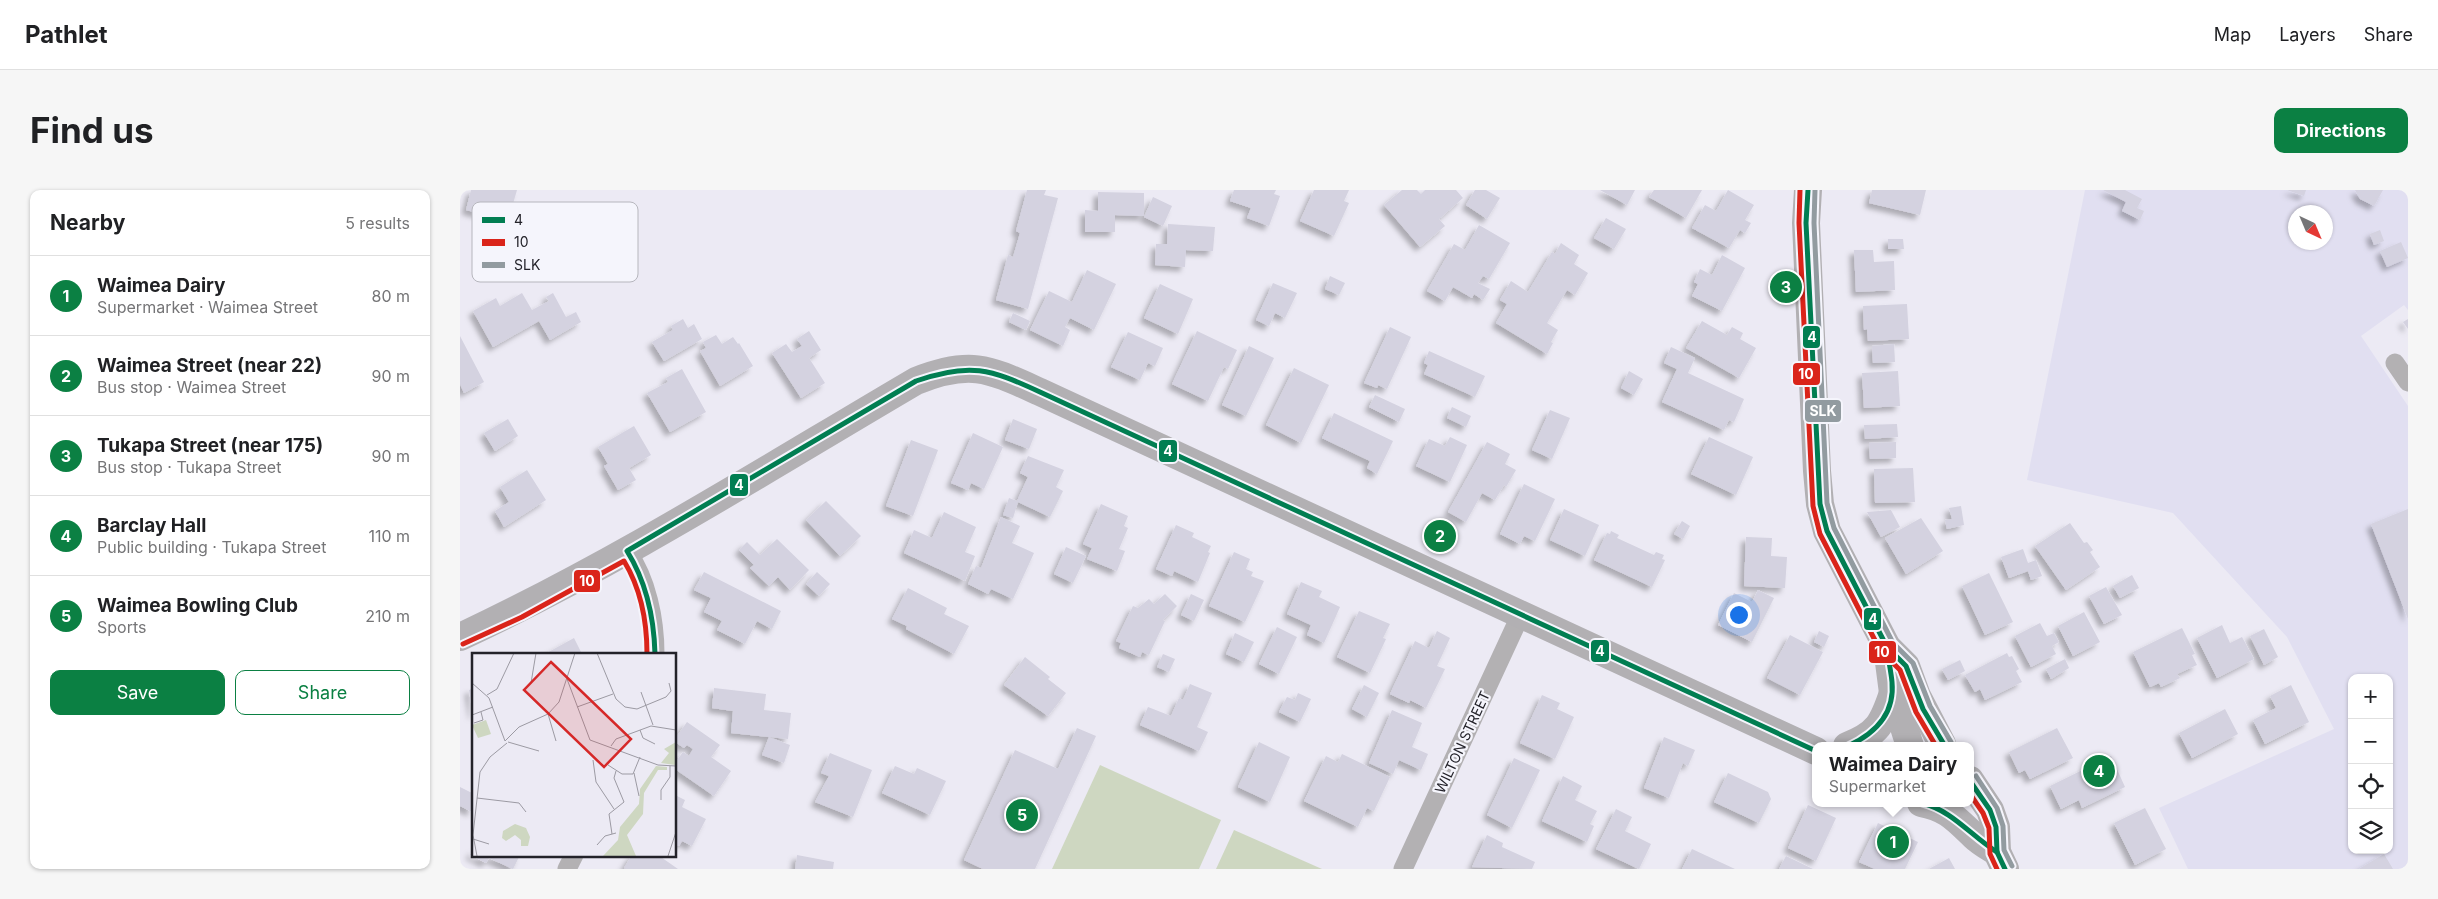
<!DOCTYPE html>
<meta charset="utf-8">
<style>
:root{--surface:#fff;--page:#f6f6f6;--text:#202124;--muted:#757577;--line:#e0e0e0;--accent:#0b8043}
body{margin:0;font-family:Inter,sans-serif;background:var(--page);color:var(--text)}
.controls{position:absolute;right:15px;bottom:15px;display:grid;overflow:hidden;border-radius:10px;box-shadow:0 1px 4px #0004}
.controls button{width:45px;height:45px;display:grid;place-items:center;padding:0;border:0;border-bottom:1px solid var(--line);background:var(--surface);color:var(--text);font:25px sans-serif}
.compass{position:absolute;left:1828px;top:15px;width:45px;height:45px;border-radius:50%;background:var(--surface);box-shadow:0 1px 4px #0004;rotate:136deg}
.you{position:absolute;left:1278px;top:424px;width:18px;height:18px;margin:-12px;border:4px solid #fff;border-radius:50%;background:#1a73e8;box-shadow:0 0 0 8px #1a73e833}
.badge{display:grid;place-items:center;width:32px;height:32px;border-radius:50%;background:var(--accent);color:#fff;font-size:16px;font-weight:700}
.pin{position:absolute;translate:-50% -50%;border:2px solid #fff;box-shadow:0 1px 5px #0006}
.popup{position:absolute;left:1352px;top:552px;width:162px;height:65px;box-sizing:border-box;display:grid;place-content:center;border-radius:10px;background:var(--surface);filter:drop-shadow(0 1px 4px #0005);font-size:16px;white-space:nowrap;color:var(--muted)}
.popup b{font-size:19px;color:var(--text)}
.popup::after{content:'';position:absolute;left:50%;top:100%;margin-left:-10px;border:10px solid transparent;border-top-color:var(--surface)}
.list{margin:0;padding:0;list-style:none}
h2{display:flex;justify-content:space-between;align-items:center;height:65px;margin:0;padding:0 20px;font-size:21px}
h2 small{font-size:16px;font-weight:400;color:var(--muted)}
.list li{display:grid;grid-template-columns:32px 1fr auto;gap:15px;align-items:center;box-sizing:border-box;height:80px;padding:0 20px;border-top:1px solid var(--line)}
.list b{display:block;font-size:19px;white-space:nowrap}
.list p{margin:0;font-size:16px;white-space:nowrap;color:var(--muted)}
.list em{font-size:16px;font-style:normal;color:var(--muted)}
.actions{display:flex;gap:10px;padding:15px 20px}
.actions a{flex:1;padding:11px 0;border:1px solid var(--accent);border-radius:10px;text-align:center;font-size:18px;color:var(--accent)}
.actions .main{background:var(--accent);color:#fff}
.icon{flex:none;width:28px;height:28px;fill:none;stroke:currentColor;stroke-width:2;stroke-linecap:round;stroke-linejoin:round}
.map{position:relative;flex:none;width:1948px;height:679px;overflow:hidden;border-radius:10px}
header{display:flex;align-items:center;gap:30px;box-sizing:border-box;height:70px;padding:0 25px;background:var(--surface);border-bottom:1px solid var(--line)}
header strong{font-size:24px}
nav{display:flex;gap:28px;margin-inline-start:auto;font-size:18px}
.intro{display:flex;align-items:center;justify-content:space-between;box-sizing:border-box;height:120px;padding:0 30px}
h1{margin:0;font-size:35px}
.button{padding:12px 22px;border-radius:10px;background:var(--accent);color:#fff;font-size:18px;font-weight:700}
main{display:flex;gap:30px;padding:0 30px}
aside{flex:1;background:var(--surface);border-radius:10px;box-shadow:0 1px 4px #0004}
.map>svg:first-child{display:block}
.built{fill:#e1dff1;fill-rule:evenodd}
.pitch{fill:#ced7c1}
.building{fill:#d4d2e0;filter:url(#shadow)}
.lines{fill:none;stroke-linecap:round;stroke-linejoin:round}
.minor{stroke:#b3b1b3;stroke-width:19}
.secondary{stroke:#b2b0b3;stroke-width:28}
.bus-1-casing{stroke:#f5f5fc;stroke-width:9}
.bus-2-casing{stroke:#f5f5fc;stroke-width:9}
.bus-3-casing{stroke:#f5f5fc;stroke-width:9}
.bus-1{stroke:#017e52;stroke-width:5}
.bus-2{stroke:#da241a;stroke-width:5}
.bus-3{stroke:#929ba0;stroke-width:5}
.labels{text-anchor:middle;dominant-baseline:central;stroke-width:4.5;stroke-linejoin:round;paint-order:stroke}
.street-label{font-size:14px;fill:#232229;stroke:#f5f5fc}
.inset-road{fill:none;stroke:#9c9aa3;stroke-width:1}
.view{fill:#d62828;fill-opacity:0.15;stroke:#d62828;stroke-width:2.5}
.inset-edge{fill:none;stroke:#232229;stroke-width:2.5}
.key{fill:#f5f5fc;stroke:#b6b6bd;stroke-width:1}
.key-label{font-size:14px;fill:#232229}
.line-badge{stroke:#f5f5fc;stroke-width:2}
.badge-label{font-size:14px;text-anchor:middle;font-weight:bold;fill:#fff}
</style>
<header>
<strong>Pathlet</strong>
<nav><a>Map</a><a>Layers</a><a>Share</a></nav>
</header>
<div class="intro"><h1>Find us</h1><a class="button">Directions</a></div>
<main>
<aside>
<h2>Nearby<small>5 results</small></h2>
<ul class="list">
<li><span class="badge">1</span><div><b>Waimea Dairy</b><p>Supermarket · Waimea Street</p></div><em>80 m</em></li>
<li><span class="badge">2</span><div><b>Waimea Street (near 22)</b><p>Bus stop · Waimea Street</p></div><em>90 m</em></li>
<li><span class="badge">3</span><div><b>Tukapa Street (near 175)</b><p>Bus stop · Tukapa Street</p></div><em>90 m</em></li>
<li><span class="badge">4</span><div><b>Barclay Hall</b><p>Public building · Tukapa Street</p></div><em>110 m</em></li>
<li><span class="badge">5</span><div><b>Waimea Bowling Club</b><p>Sports</p></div><em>210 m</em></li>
</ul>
<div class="actions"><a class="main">Save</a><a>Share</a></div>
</aside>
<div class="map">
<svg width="1948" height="679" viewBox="0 0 1948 679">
<defs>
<filter id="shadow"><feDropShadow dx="-4.5" dy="4.5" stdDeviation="2.5" flood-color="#0004"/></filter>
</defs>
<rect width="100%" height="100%" fill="#eceaf4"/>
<path class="built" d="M1625,0H1948V120L1944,115L1901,146L1948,216V679H1728L1699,618L1874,539L1827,447L1713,323L1567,290ZM1836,22H1866V52H1836ZM1892,488H1929V660H1892Z"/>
<g class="pitch">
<path d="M640,575L761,630L739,679H592Z"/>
<path d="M774,640L862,679H756Z"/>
</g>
<g class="building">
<path d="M11,0H57L48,31L6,20Z"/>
<path d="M567,0H586L584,5L598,8L568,119L536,110L548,65L553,67L560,43L556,41Z"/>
<path d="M774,0H816L814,4L820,6L809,36L787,28L791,18L770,11Z"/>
<path d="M854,0H889L884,11L889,13L874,46L840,31Z"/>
<path d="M942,0H957L961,4L965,0H996L1003,8L979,29L985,36L960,57L924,15Z"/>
<path d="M1015,0H1026L1040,8L1027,29L1006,15Z"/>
<path d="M1140,0H1175L1167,15Z"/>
<path d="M1194,0H1242L1226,28L1189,7Z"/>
<path d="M1268,0L1294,15L1285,30L1291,33L1285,43L1280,40L1269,58L1232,38L1245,15L1256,21Z"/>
<path d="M1412,0H1466L1460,25L1409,13Z"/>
<path d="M1643,0H1665L1682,9L1677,18L1684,21L1680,30L1662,21L1666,12Z"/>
<path d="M1827,0H1846L1844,6Z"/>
<path d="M1895,0H1923L1914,16L1900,9Z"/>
<path d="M638,2L684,3V26L655,25V42H625V20L638,21Z"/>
<path d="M693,7L712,16L703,36L684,27Z"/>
<path d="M1146,28L1166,39L1154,59L1134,48Z"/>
<path d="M708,34L755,37L753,61L726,60L725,77L695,75L696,54H707Z"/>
<path d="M1019,35L1050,53L1029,89L1023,86L1018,93L1030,99L1023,110L1014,104L1012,108L993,97L985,111L967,101L994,54L1005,60Z"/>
<path d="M1920,40L1924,51L1914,55L1910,44Z"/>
<path d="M1428,49H1443L1444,59H1428Z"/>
<path d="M1941,52L1948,68L1927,77L1920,61Z"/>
<path d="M1101,53L1119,65L1114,74L1128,83L1115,105L1107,100L1087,133L1098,140L1091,152L1093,153L1087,164L1036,133L1047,114L1040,110L1051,91L1068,102L1092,62L1095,64Z"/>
<path d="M1394,60H1413L1414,72L1434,71L1435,100L1396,102Z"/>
<path d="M1262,65L1285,78L1262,121L1232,106L1238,94L1234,92L1240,79L1252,85Z"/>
<path d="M627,80L656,94L634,140L610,128L605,137L610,140L603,156L570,140L589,101L612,112Z"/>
<path d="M870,86L885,93L879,105L865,99Z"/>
<path d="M813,93L837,103L825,128L815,123L809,136L796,130Z"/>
<path d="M700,94L733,109L718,144L684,128Z"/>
<path d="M62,103L72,120L89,111L86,107L93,103L106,127L116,122L121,132L90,150L79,131L33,157L13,121L36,108L40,116Z"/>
<path d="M1447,114L1449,149L1408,151L1407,139L1404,140L1403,116Z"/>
<path d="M553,123L570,131L566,140L549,132Z"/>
<path d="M223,129L228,138L234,134L242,149L204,171L192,152L213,140L211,136Z"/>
<path d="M1948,129V139L1943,132Z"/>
<path d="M1242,131L1267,145L1272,137L1283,143L1280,149L1296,158L1279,188L1226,158Z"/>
<path d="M930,137L951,147L927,199L918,195L917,198L904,193Z"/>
<path d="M349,141L361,160L349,168L365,193L341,208L312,163L326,154L332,162L342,156L337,149Z"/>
<path d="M737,141L777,160L768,179L764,177L748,211L712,194Z"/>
<path d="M668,142L703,158L695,176L688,173L680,190L651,177Z"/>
<path d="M256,145L262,154L273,147L278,154L279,153L293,176L260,196L240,161L246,158L243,152Z"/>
<path d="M0,146L24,192L4,203L0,194Z"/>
<path d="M1434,154L1435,172L1413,173L1412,156Z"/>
<path d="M789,156L814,168L786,226L762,215Z"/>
<path d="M1211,157L1235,168L1228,183L1284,209L1274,232L1269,230L1264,240L1202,212L1217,179L1204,173Z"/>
<path d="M969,161L1025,186L1015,207L964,184L968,175L964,173Z"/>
<path d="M834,178L869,195L841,253L806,235Z"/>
<path d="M222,179L246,222L210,242L187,203L208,192L206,188Z"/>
<path d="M1169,181L1183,189L1174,205L1161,198Z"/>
<path d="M1438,181L1440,216L1404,218L1402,183Z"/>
<path d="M915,205L945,219L939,232L909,217Z"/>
<path d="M992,217L1011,226L1006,237L987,228Z"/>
<path d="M1090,220L1110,228L1092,269L1072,260Z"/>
<path d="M874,223L933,251L917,284L907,278L910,271L862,248Z"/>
<path d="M48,229L58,246L35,261L24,243Z"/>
<path d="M553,229L577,239L569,259L545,250Z"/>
<path d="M1437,234L1438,247L1405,249L1404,235Z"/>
<path d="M174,236L191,265L169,278L176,290L158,300L144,276L148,274L138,257Z"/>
<path d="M513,243L543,257L524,299L511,293L508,300L491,293Z"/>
<path d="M990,247L1007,255L990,292L956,276L969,249L985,256Z"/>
<path d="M1249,247L1293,267L1276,305L1231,284Z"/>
<path d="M451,250L478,260L453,326L426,316Z"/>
<path d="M1027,252L1050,264L1045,274L1056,280L1046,297L1044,295L1035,310L1022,303L1006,332L988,322Z"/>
<path d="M1436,252V268L1410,269L1409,253Z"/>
<path d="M568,266L604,280L596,297L603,301L590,327L558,312L553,328L543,325L549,308L557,311L568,287L560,283Z"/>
<path d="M1453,278L1455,312L1415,313L1414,279Z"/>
<path d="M67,280L86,310L44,337L35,321L49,312L40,297Z"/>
<path d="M1064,294L1095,309L1075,351L1064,346L1060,354L1040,344Z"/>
<path d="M366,311L401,346L380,366L346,330Z"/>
<path d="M641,314L668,326L664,336L668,338L659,359L665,361L657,381L627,369L632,358L623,354Z"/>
<path d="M1501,316L1504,335L1487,339L1485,330L1492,329L1489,318Z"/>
<path d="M1104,319L1139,335L1125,366L1090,350Z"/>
<path d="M1948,319V429L1911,334Z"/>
<path d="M1431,320L1440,337L1421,347L1407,322Z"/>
<path d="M484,322L516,337L505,362L515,366L505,391L444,363L454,340L472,348Z"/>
<path d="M541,327L560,336L552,353L574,363L553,409L531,399L528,404L508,394L516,376L521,378Z"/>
<path d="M1461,328L1483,361L1446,384L1425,348Z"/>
<path d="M1222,331L1230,336L1223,349L1214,344Z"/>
<path d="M1610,333L1624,353L1627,352L1633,360L1630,362L1640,377L1606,400L1575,356Z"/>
<path d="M716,335L734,343L732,347L751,356L748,362L750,363L738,392L714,381L712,386L696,379Z"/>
<path d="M1151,341L1159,345L1157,348L1194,365L1196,362L1204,365L1202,369L1205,370L1192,397L1134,370L1147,343L1150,344Z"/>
<path d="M1286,347L1312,348L1311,366L1327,367L1325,398L1284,396Z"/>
<path d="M317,349L349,380L330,400L318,387L309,396L290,378L294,375L279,360L287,352L300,365Z"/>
<path d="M606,357L626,366L613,393L594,384Z"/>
<path d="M1563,359L1568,373L1576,370L1582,386L1571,390L1568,381L1549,388L1541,367Z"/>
<path d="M774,362L790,369L786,379L793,382L791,386L804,391L785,432L749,416Z"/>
<path d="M244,382L321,421L312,439L297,431L285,454L257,440L262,431L244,422L251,408L234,400Z"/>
<path d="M357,382L370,394L359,406L346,394Z"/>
<path d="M1529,383L1553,432L1525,445L1502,396Z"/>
<path d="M1672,385L1679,398L1660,408L1653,396Z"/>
<path d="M841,392L862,401L859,407L880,417L864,453L847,445L851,435L827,424Z"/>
<path d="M1646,397L1662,425L1644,434L1629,406Z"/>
<path d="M448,398L487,418L484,424L509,436L494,464L446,439L447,436L432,429Z"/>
<path d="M1298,400L1314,408L1292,452L1258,435L1274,403L1292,412Z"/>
<path d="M705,404L717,416L703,430L705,431L689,465L682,462L680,467L659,458L661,453L656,451L673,416L678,418L689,409L694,414Z"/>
<path d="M731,404L744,410L734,431L721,425Z"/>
<path d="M899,421L930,434L923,448L926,449L910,483L877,467Z"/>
<path d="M1624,422L1640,452L1613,466L1598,436Z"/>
<path d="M1580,433L1587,446L1594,443L1599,452L1592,456L1596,464L1571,477L1555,446Z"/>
<path d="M1762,435L1770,453L1782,447L1794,469L1757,488L1737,448Z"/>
<path d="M817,437L837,447L819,484L799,474Z"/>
<path d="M1722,438L1735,464L1732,465L1737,475L1717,484L1720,488L1701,497L1699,493L1690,497L1673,462Z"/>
<path d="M1804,439L1818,467L1804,475L1790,446Z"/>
<path d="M977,441L990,448L977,476L985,479L966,518L950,510L949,513L930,504L955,451L969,458Z"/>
<path d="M1359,441L1369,446L1364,457L1354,452Z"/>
<path d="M775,443L794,452L784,472L766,464Z"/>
<path d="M1330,445L1363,462L1340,505L1307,488Z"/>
<path d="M114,448L122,464H85Z"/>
<path d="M1547,463L1549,467L1552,466L1559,479L1556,481L1562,492L1525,510L1520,499L1515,502L1505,485Z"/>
<path d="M703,464L715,469L709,482L697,477Z"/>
<path d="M565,467L590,487L588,489L606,503L588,526L544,495Z"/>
<path d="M1605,469L1609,478L1591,489L1586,479Z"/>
<path d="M1500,470L1505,481L1488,490L1482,479Z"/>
<path d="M730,494L752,503L737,537L748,542L739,561L680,535L688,517L711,526L719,508L723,510Z"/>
<path d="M904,495L919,503L907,527L892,519Z"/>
<path d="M1831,495L1849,532L1805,554L1793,530L1816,518L1810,506Z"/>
<path d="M14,498V525H13L9,500Z"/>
<path d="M254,498L306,504L304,520L331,523L328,549L271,543L273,521L252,518Z"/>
<path d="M838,503L851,509L840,532L819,522L827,507L835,510Z"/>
<path d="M1082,505L1100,513L1097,519L1114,527L1095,569L1060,553Z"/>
<path d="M1765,519L1778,544L1732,568L1719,543Z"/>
<path d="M932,520L962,533L952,557L968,564L961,580L939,570L933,584L909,573Z"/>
<path d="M227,532L260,555L251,567L271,581L254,606L215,579V573L223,562L229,566L233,559L227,555L224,558L215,552V549Z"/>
<path d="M617,538L636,546L575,679H523L504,670L555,560L598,579Z"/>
<path d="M1597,538L1613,568L1570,589L1565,580L1559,583L1549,562Z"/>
<path d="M309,547L330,555L324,573L302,565Z"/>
<path d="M1204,547L1235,560L1228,576L1223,573L1209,608L1184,598Z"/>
<path d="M799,552L830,567L810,612L778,597Z"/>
<path d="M370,563L412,580L393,627L355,612L369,586L361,583Z"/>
<path d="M882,564L930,587L914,621L907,618L898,637L844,611L866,566L878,572Z"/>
<path d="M1651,566L1665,597L1622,618L1619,610L1601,619L1590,596Z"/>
<path d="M1054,568L1080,580L1052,638L1027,625Z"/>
<path d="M435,576L454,584L457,578L486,591L470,625L422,603Z"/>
<path d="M1268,583L1308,602L1311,609L1299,633L1254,612Z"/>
<path d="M1103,586L1122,596L1115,610L1137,621L1130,634L1134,636L1127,652L1082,631Z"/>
<path d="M0,597L14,604L12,622L0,616Z"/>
<path d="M215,605L225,610L222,617L246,629L232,656L222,651L219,656L215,654Z"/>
<path d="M1348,615L1376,628L1356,671L1328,658Z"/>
<path d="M1685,618L1706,659L1675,675L1654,633Z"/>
<path d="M1156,619L1172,627L1165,641L1191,654L1179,679L1136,659Z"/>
<path d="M1418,633L1458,652L1445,679H1415L1399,672Z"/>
<path d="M1027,645L1043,653L1042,657L1075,672L1072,679L1012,677Z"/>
<path d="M14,658V665H60L53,679L29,668L26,673L10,665Z"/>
<path d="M1232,659L1275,679H1222Z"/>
<path d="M1924,664L1933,679H1899Z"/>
<path d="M172,665H198L218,679H166L164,678Z"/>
<path d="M337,665L374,672L373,679H335Z"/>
<path d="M1326,666L1353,679H1319Z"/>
<path d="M1489,668L1495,679H1469Z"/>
</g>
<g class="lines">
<g class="minor">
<path d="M1935,173L1948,192"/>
<path d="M167,361C187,390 195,429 195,464"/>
<path d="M107,679L114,665"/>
<path d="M943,679L1061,424"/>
</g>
<g class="secondary">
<path d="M1348,0L1346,33L1357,281L1360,314L1367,341L1427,457L1446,476L1457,506L1482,554"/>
<path d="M0,447C158,373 306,279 456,191C511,169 529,179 580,202L1356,561"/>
<path d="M1427,457L1433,503L1450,556"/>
<path d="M1387,556C1418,544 1423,533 1433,503"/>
<path d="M1510,590L1530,620L1536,637L1537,662L1545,679"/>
<path d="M1461,613C1487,618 1495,628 1514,646C1520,652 1529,657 1537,662"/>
</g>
<defs>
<g id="bus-1">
<path d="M1348,0L1346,33L1360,314L1367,341L1427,457L1446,476L1463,519L1485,556"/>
<path d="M195,464C194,427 187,393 167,361L456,191C510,172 530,179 580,202L1356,561"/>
<path d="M1388,556C1414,544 1435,524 1432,492C1431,481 1428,469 1427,457"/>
<path d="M1510,591L1530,620L1536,637L1537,662L1545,679"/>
<path d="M1462,613C1493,621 1511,646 1537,662"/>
</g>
<g id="bus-2">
<path d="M1340,0L1339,33L1353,316L1360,344L1420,460L1440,480L1456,522L1476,556"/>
<path d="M3,454L62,427L164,371C181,399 187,432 187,464"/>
<path d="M1510,604L1523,623L1529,638L1530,664L1537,679"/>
</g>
<g id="bus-3">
<path d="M1355,0L1354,33L1367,313L1374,338L1433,453L1453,473L1470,516L1491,552"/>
<path d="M1516,586L1537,618L1543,636L1544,660L1552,676"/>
</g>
</defs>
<use href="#bus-1" class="bus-1-casing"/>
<use href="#bus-2" class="bus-2-casing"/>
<use href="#bus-3" class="bus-3-casing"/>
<use href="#bus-1" class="bus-1"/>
<use href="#bus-2" class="bus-2"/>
<use href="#bus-3" class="bus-3"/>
</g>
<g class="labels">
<g class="street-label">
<text transform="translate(1002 552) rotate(-65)">WILTON STREET</text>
</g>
</g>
<g transform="translate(12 463)">
<rect width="204" height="204" fill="#eceaf4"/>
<path d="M184,113L195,114V117H186L172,140L171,161L155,182L164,203H131L146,187L148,174L167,151L168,136ZM43,171L54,175L58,184L56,193H49V187L43,182L34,188L30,185L31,178Z" fill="#ced7c1"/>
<path d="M14,67L19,81L6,85L0,72ZM204,89L203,112L189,110L197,100L192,96Z" fill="#ced7c1"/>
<path class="inset-road" d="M125,0L144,46L153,54L165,56L194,44L199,38L197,30M95,26L118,87L186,112L204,113M0,30L17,45L33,88M59,30L64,0M169,39L181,72M15,42L25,36L42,0M105,54L141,41M76,61L84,88M0,62L21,54M2,70L11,67L9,59M168,77L171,85L183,91M33,88L47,74L76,61L87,49L103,0M36,89L67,98M139,93L144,86L179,73L204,77M121,107L124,129L142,156M136,112L150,121H161L168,104M162,120L167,143M5,145L47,150L54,159M189,147V137L198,124V113M140,181L137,161L152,149L142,125L144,118M1,186L17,191M125,192L133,183L144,180M5,203L1,182L8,119L18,104L35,90M196,203L204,179"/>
<path class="view" d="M79,9L159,86L132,114L52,37Z"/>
<rect width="204" height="204" class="inset-edge"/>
</g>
<rect x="12" y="12" width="166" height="80" rx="8" class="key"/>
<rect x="22" y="27" width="23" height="6" fill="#017e52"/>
<rect x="22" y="49" width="23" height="7" fill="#da241a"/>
<rect x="22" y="72" width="23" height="6" fill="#929ba0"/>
<g class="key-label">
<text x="54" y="35">4</text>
<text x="54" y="57">10</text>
<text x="54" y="80">SLK</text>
</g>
<g class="line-badge">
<rect x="1342" y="135" width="19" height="24" rx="5" fill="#017e52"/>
<rect x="1332" y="172" width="29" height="24" rx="5" fill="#da241a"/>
<rect x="1344" y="209" width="38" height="24" rx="5" fill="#929ba0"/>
<rect x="698" y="249" width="20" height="24" rx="5" fill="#017e52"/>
<rect x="269" y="283" width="20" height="24" rx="5" fill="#017e52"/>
<rect x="113" y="379" width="28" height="24" rx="5" fill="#da241a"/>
<rect x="1403" y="417" width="19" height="24" rx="5" fill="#017e52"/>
<rect x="1130" y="449" width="20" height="24" rx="5" fill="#017e52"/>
<rect x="1408" y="450" width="29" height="24" rx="5" fill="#da241a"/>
</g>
<g class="badge-label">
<text x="1352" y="152">4</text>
<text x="1346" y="189">10</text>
<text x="1363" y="226">SLK</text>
<text x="708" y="266">4</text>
<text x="279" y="300">4</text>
<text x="127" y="396">10</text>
<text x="1413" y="434">4</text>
<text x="1140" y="466">4</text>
<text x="1422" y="467">10</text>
</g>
</svg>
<div class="controls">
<button>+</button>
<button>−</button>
<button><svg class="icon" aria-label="locate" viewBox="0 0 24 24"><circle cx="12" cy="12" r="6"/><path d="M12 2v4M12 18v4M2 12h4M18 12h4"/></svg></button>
<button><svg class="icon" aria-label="layers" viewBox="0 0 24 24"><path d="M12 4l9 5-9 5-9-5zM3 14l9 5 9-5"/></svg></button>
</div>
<svg class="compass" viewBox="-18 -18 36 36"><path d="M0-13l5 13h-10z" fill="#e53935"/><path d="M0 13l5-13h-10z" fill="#757577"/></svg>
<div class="you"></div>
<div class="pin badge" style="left:1433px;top:652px">1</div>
<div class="popup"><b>Waimea Dairy</b>Supermarket</div>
<div class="pin badge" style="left:980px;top:346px">2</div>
<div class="pin badge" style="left:1326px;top:97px">3</div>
<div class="pin badge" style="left:1639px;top:581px">4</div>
<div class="pin badge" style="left:562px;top:625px">5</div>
</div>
</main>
